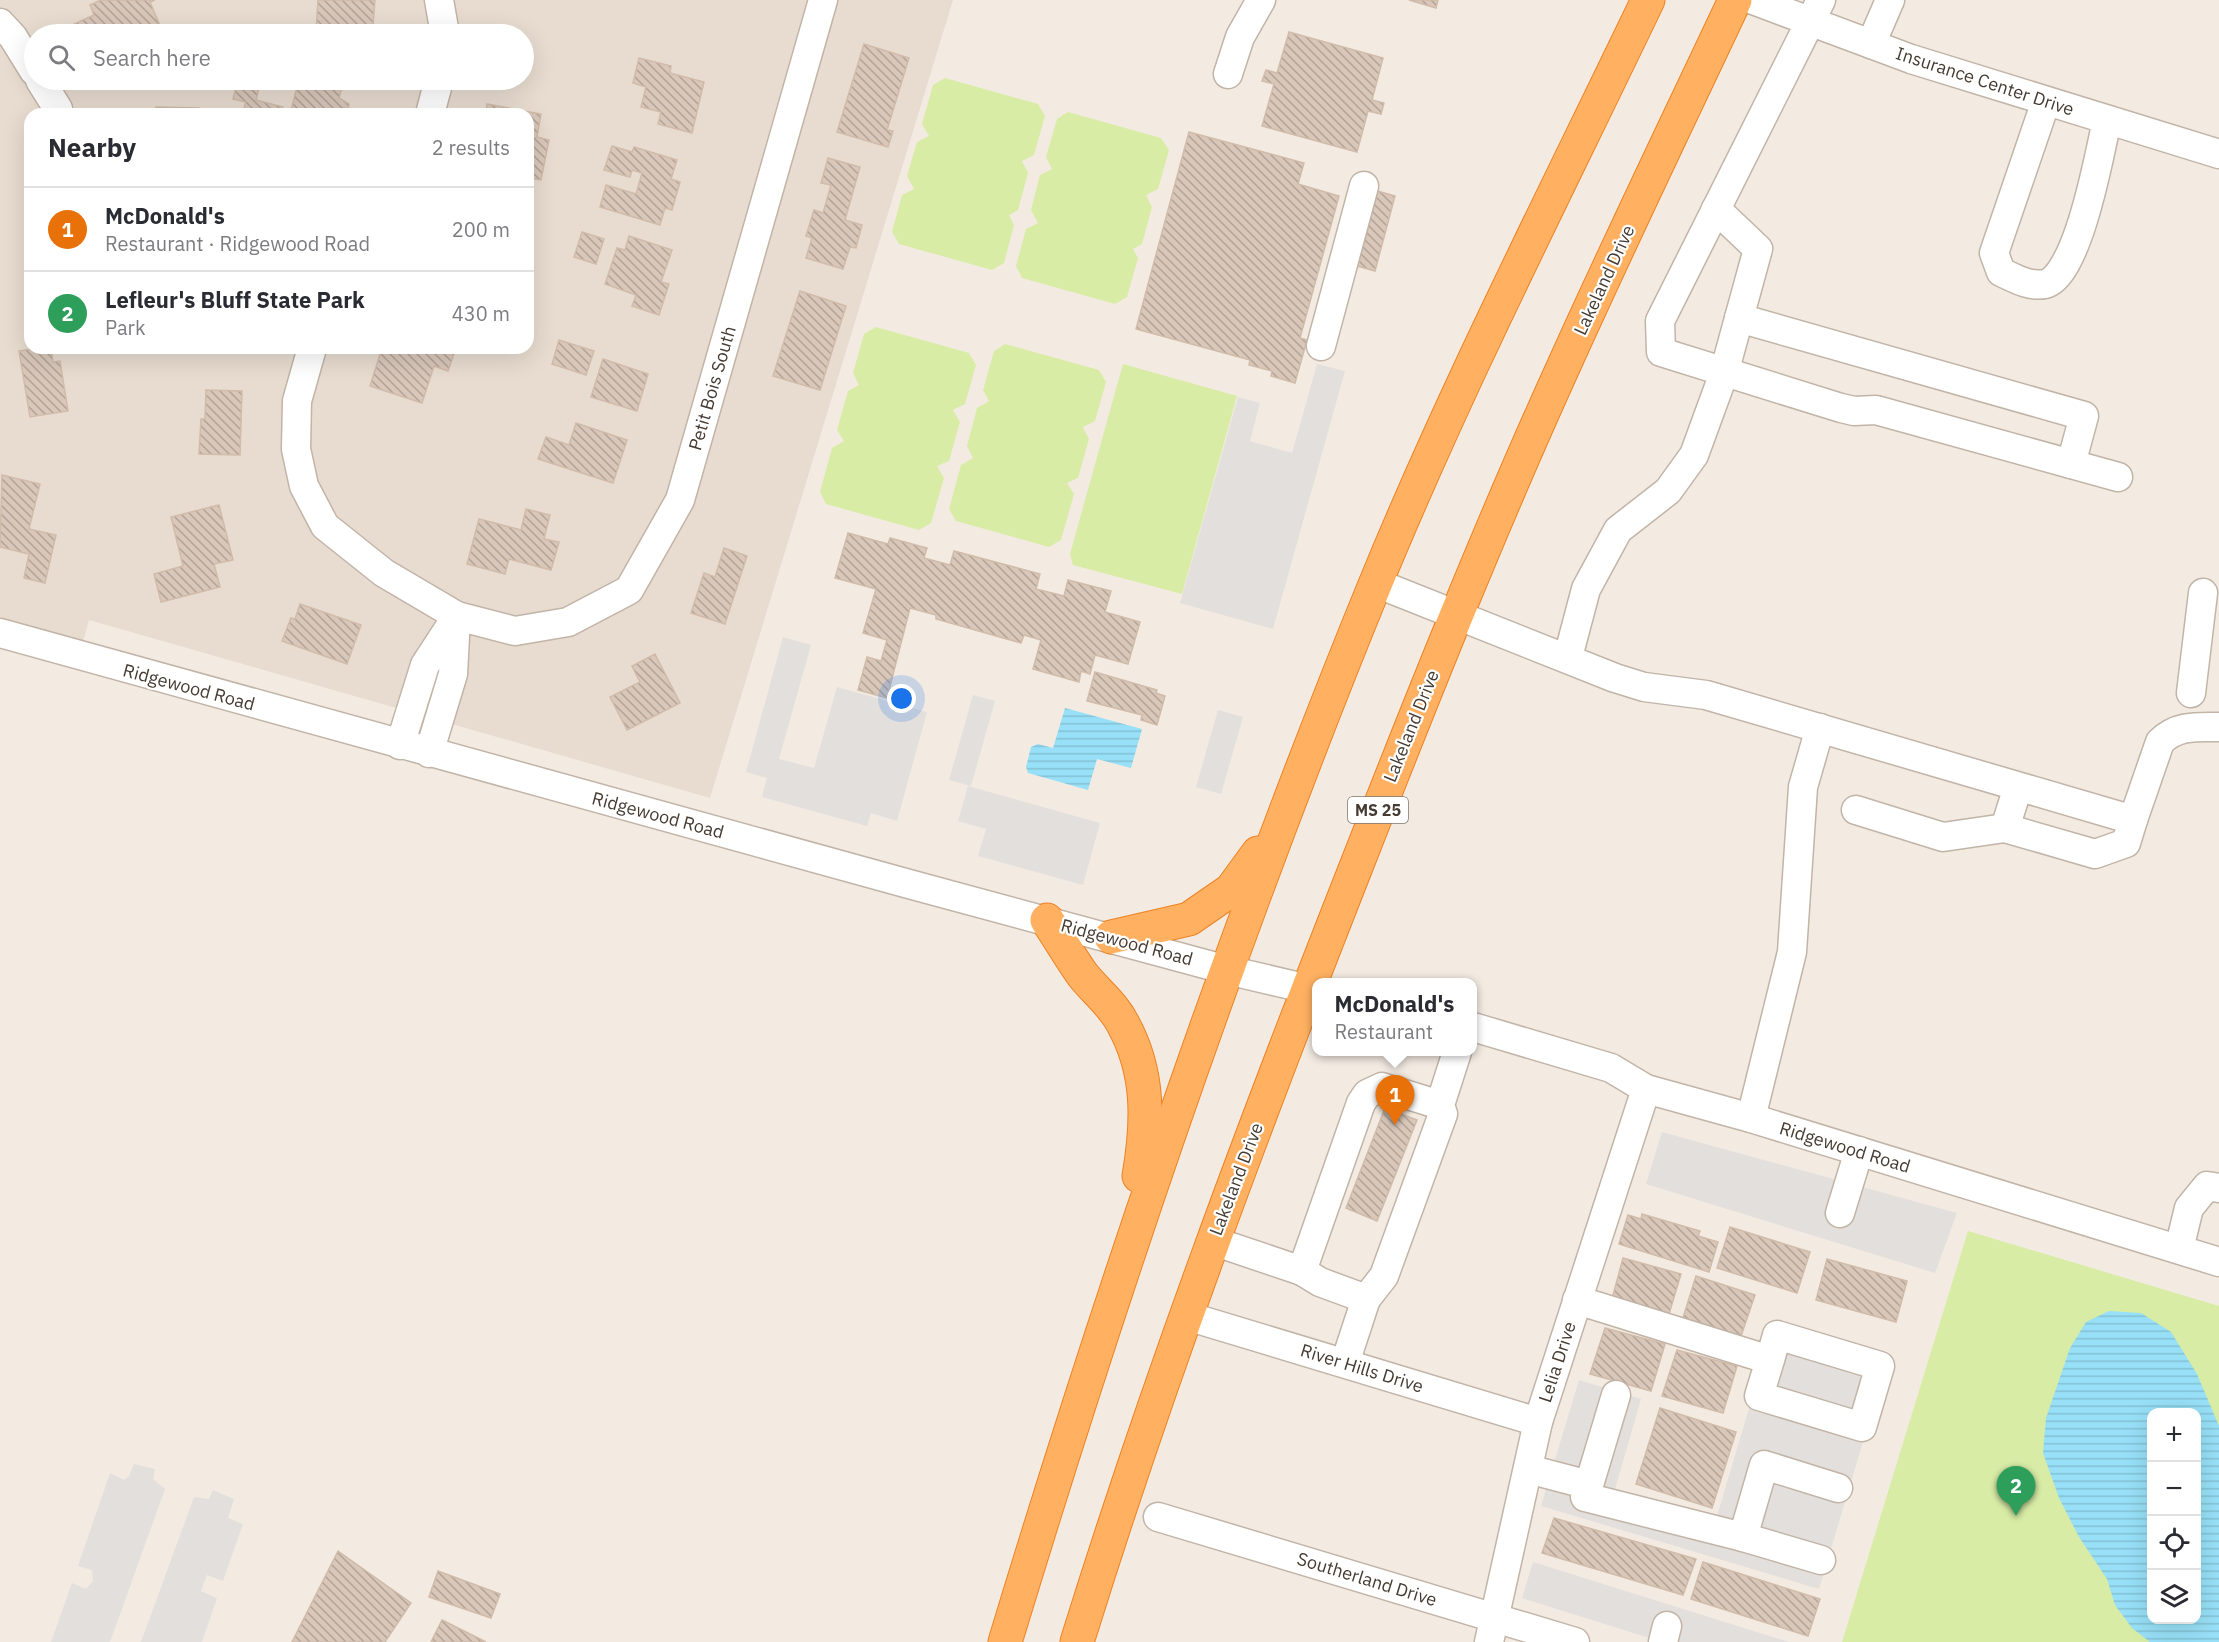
<!DOCTYPE html>
<meta charset="utf-8">
<style>
:root{--surface:#fff;--page:#f7f7f7;--text:#2b2b33;--muted:#7c7c81;--line:#e1e1e2;--accent:#db2777}
body{margin:0;font-family:"IBM Plex Sans",sans-serif;background:var(--page);color:var(--text)}
.controls{position:absolute;right:18px;bottom:18px;display:grid;overflow:hidden;border-radius:12px;box-shadow:0 6px 24px #0002}
.controls button{width:54px;height:54px;display:grid;place-items:center;padding:0;border:0;border-bottom:2px solid var(--line);background:var(--surface);color:var(--text);font:30px sans-serif}
.you{position:absolute;left:902px;top:699px;width:21px;height:21px;margin:-15px;border:4px solid #fff;border-radius:50%;background:#1a73e8;box-shadow:0 0 0 9px #1a73e833}
.badge{display:grid;place-items:center;width:39px;height:39px;border-radius:50%;background:var(--accent);color:#fff;font-size:20px;font-weight:700}
.pin{position:absolute;translate:-50% -50px;filter:drop-shadow(0 2px 3px #0008)}
.pin::after{content:'';position:absolute;top:32px;width:21px;height:18px;background:inherit;clip-path:polygon(0 0,100% 0,50% 100%)}
.popup{position:absolute;left:1312px;top:978px;width:165px;height:78px;box-sizing:border-box;display:grid;place-content:center;border-radius:12px;background:var(--surface);filter:drop-shadow(0 2px 4px #0005);font-size:20px;white-space:nowrap;color:var(--muted)}
.popup b{font-size:22px;color:var(--text)}
.popup::after{content:'';position:absolute;left:50%;top:100%;margin-left:-12px;border:12px solid transparent;border-top-color:var(--surface)}
.list{margin:0;padding:0;list-style:none}
h2{display:flex;justify-content:space-between;align-items:center;height:78px;margin:0;padding:0 24px;font-size:26px}
h2 small{font-size:20px;font-weight:400;color:var(--muted)}
.list li{display:grid;grid-template-columns:39px 1fr auto;gap:18px;align-items:center;box-sizing:border-box;height:84px;padding:0 24px;border-top:2px solid var(--line)}
.list b{display:block;font-size:22px;white-space:nowrap}
.list p{margin:0;font-size:20px;white-space:nowrap;color:var(--muted)}
.list em{font-size:20px;font-style:normal;color:var(--muted)}
.icon{flex:none;width:33px;height:33px;fill:none;stroke:currentColor;stroke-width:2;stroke-linecap:round;stroke-linejoin:round}
.map{position:relative;flex:none;width:2219px;height:1642px;overflow:hidden}
.search{position:absolute;background:var(--surface);box-shadow:0 6px 24px #0002;left:24px;top:24px;width:510px;height:66px;display:flex;align-items:center;gap:15px;box-sizing:border-box;padding:0 21px;border-radius:33px;color:var(--muted);font-size:22px}
.panel{position:absolute;background:var(--surface);box-shadow:0 6px 24px #0002;left:24px;top:108px;width:510px;height:246px;border-radius:18px}
.map>svg:first-child{display:block}
.residential{fill:#e8dcd0;fill-rule:evenodd}
.park{fill:#d8eca6;fill-rule:evenodd}
.parking{fill:#e3dfdc}
.water{fill:url(#water-rules);fill-rule:evenodd}
.building{fill:url(#building-back-hatch);stroke:#d1bba9;stroke-width:1.5}
.lines{fill:none;stroke-linecap:round;stroke-linejoin:round}
.minor-casing{stroke:#c2b4a7;stroke-width:31}
.highway-casing{stroke:#ed8223;stroke-width:35}
.minor{stroke:#fff;stroke-width:28}
.highway{stroke:#ffb161;stroke-width:33}
.labels{text-anchor:middle;dominant-baseline:central;stroke-width:4.5;stroke-linejoin:round;paint-order:stroke}
.shield{fill:#fff;stroke:#7d7670;stroke-width:1.5}
.shield-label{font-size:16px;font-weight:bold;fill:#453b32}
.street-label{font-size:18px;fill:#453b32;stroke:#fff}
</style>
<div class="map">
<svg width="2219" height="1642" viewBox="0 0 2219 1642">
<defs>
<pattern id="water-rules" width="6" height="5" patternUnits="userSpaceOnUse" patternTransform="scale(1.5)"><rect width="6" height="5" fill="#97e0f7"/><path d="M0 2.5h6" fill="none" stroke="#84c1d4"/></pattern>
<pattern id="building-back-hatch" width="6" height="6" patternUnits="userSpaceOnUse" patternTransform="scale(1.5)"><rect width="6" height="6" fill="#d9c7ba"/><path d="M-1 5l2 2M0 0l6 6M5-1l2 2" fill="none" stroke="#b2a398"/></pattern>
</defs>
<rect width="100%" height="100%" fill="#f3ebe2"/>
<path class="residential" d="M0,0H953L710,798L89,620L79,657L0,635ZM34,34H524V80H34ZM30,114H528V348H30Z"/>
<g class="park">
<path d="M945,78L1038,104L1045,116L1034,155L1022,161L1028,173L1018,210L1009,215L1014,225L1004,263L992,270L899,244L892,232L902,195L914,189L907,176L917,142L929,136L922,124L933,85Z"/>
<path d="M1068,112L1161,138L1169,150L1158,189L1146,195L1152,207L1142,244L1133,249L1138,258L1127,297L1115,304L1022,278L1016,266L1026,229L1038,223L1031,210L1040,175L1052,169L1046,157L1057,119Z"/>
<path d="M876,327L969,353L976,365L965,404L953,410L960,422L949,461L937,466L944,478L931,523L919,530L826,504L820,492L832,448L844,441L837,430L848,391L859,385L853,373L864,334Z"/>
<path d="M1005,344L1099,370L1106,382L1095,421L1083,427L1089,439L1078,478L1067,483L1074,494L1061,540L1049,547L956,521L949,509L961,465L973,458L967,446L977,408L989,401L983,390L994,351Z"/>
<path d="M1123,364L1237,396L1182,594L1073,565L1070,554Z"/>
<path d="M1968,1231L2219,1306V1642H1842ZM2152,1412H2196V1620H2152Z"/>
</g>
<g class="parking">
<path d="M1317,364L1345,371L1273,629L1180,603L1238,397L1260,403L1250,441L1292,453Z"/>
<path d="M783,637L811,645L779,759L814,768L837,687L927,712L897,821L871,813L867,826L762,797L767,778L746,772Z"/>
<path d="M973,695L995,701L971,786L949,780Z"/>
<path d="M1218,710L1243,717L1221,794L1196,787Z"/>
<path d="M968,786L1100,823L1083,885L978,856L986,829L958,821Z"/>
<path d="M1662,1132L1957,1213L1935,1273L1646,1184Z"/>
<path d="M1775,1321L1889,1355L1819,1589L1541,1506L1579,1380L1641,1399L1613,1496L1714,1526Z"/>
<path d="M134,1464L155,1469L153,1479L165,1489L110,1642H51L72,1583L86,1589L93,1581L92,1570L78,1566L110,1473L124,1480L129,1476Z"/>
<path d="M213,1490L234,1499L228,1518L243,1524L223,1581L207,1575L201,1591L217,1598L202,1642H141L194,1497L209,1499Z"/>
<path d="M1533,1562L1789,1642H1662L1522,1598Z"/>
</g>
<g class="water">
<path d="M1065,708L1142,729L1131,768L1097,759L1088,790L1028,773L1026,767L1031,747L1038,744L1053,748Z"/>
<path d="M2109,1311L2141,1313L2171,1332L2197,1374L2219,1426V1642H2150L2132,1628L2115,1605L2107,1579L2079,1537L2059,1498L2043,1453L2046,1418L2070,1348L2086,1322ZM2152,1412H2196V1620H2152Z"/>
</g>
<g class="building">
<path d="M101,0H155L150,2L161,28L146,34H79L74,24L94,15L90,5Z"/>
<path d="M318,0H375L373,26L361,25L360,34L316,32Z"/>
<path d="M1409,0H1438L1436,8Z"/>
<path d="M1289,32L1383,58L1372,100L1384,103L1381,114L1368,111L1357,152L1262,126L1274,84L1262,81L1266,70L1277,73Z"/>
<path d="M864,44L909,58L887,130L893,131L888,147L837,132Z"/>
<path d="M639,58L671,66L670,73L704,82L692,133L658,124L661,112L641,107L646,87L633,83Z"/>
<path d="M238,80H261L256,100L283,107L281,114H242L246,102L233,99Z"/>
<path d="M299,80H337L336,83L342,87L339,98L349,104L347,114H290Z"/>
<path d="M487,104L541,114L537,137L549,140L541,180L528,178V114H486Z"/>
<path d="M156,107L199,108V114H156Z"/>
<path d="M1189,132L1304,163L1298,184L1339,196L1300,338L1307,340L1295,383L1271,376L1272,371L1249,365L1250,360L1136,329Z"/>
<path d="M612,146L632,152L634,147L677,160L671,179L680,182L672,210L665,208L660,225L600,207L606,185L636,194L642,173L632,170L630,177L604,170Z"/>
<path d="M828,158L860,167L845,220L862,225L856,248L850,247L843,269L806,258L812,238L806,236L814,210L823,213L831,185L821,183Z"/>
<path d="M1367,188L1395,196L1375,271L1346,263Z"/>
<path d="M582,232L604,239L596,264L574,257Z"/>
<path d="M629,236L672,250L661,282L669,284L659,315L632,306L636,295L605,284L617,248L625,250Z"/>
<path d="M800,291L846,306L820,390L773,376Z"/>
<path d="M559,340L594,351L586,375L552,364Z"/>
<path d="M39,348H51L53,362L60,361L68,411L30,417L19,351Z"/>
<path d="M382,348H456L448,371L434,366L422,403L370,386Z"/>
<path d="M603,359L648,374L637,411L591,397Z"/>
<path d="M206,390L242,391L240,455L199,454L201,419H205Z"/>
<path d="M576,423L627,440L613,483L538,459L546,437L569,445Z"/>
<path d="M2,475L40,484L29,529L56,535L45,583L24,578L29,554L0,547Z"/>
<path d="M219,505L233,560L214,564L220,587L161,602L154,574L183,566L171,517Z"/>
<path d="M526,509L550,515L544,539L559,542L551,570L509,559L505,574L467,564L479,519L521,530Z"/>
<path d="M848,533L888,544L890,538L927,548L924,558L950,565L954,551L1040,574L1036,589L1064,596L1068,580L1111,591L1105,612L1140,622L1128,664L1095,655L1090,674L1081,671L1079,682L1033,669L1041,640L1024,635L1021,643L936,619V615L910,608L887,698L858,690L867,657L881,661L887,640L863,633L876,589L835,578Z"/>
<path d="M724,548L747,556L725,624L691,613L704,573L715,577Z"/>
<path d="M300,604L361,625L347,664L282,641L291,618L295,619Z"/>
<path d="M655,654L680,703L627,730L610,697L640,682L632,666Z"/>
<path d="M1095,672L1157,690L1156,693L1165,696L1157,725L1141,720L1142,715L1087,701Z"/>
<path d="M1385,1108L1417,1120L1377,1221L1346,1208Z"/>
<path d="M1642,1214L1700,1231L1698,1236L1718,1242L1709,1272L1619,1244L1628,1215L1641,1219Z"/>
<path d="M1730,1227L1810,1252L1797,1293L1717,1268Z"/>
<path d="M1623,1258L1681,1274L1669,1314L1612,1299Z"/>
<path d="M1827,1259L1907,1281L1896,1322L1816,1300Z"/>
<path d="M1696,1276L1755,1295L1740,1339L1682,1321Z"/>
<path d="M1605,1328L1665,1344L1651,1391L1590,1374Z"/>
<path d="M1677,1350L1737,1366L1723,1413L1662,1396Z"/>
<path d="M1660,1408L1736,1432L1712,1508L1636,1484Z"/>
<path d="M1554,1518L1696,1559L1683,1595L1542,1553Z"/>
<path d="M338,1551L411,1603L385,1642H292Z"/>
<path d="M1703,1562L1820,1599L1808,1636L1691,1599Z"/>
<path d="M438,1571L500,1594L491,1618L429,1597Z"/>
<path d="M442,1620L486,1642H431Z"/>
</g>
<g class="lines">
<defs>
<g id="minor">
<path d="M439,0L445,34"/>
<path d="M1753,0L1911,59L2219,154"/>
<path d="M1821,0L1660,321L1661,352L1841,408L1854,411L1876,410L2118,477"/>
<path d="M0,23L13,37L34,71"/>
<path d="M1871,44L1890,0"/>
<path d="M1228,74L1240,37L1261,0"/>
<path d="M40,80L58,109"/>
<path d="M2046,101L1994,253L2001,272C2014,278 2029,287 2045,284C2078,276 2100,152 2107,120"/>
<path d="M430,114L439,80"/>
<path d="M1739,318L2084,416L2071,464"/>
<path d="M1321,346L1364,186"/>
<path d="M312,348L297,401L296,449L304,486L325,526L384,573L457,616L515,631L568,622L629,590L680,500L823,0"/>
<path d="M1376,583L1615,678L1644,687L1706,695L2133,820L2160,742C2177,725 2196,727 2219,727"/>
<path d="M0,633L909,884L1227,970L1317,991"/>
<path d="M1568,657L1586,589L1618,530L1668,491L1694,455L1724,373L1758,249L1716,209"/>
<path d="M2191,693L2203,593"/>
<path d="M400,745L425,665L457,616"/>
<path d="M429,753L453,674L456,618"/>
<path d="M1856,810L1943,837L2005,828L2018,787"/>
<path d="M2005,828L2095,854L2126,843L2133,820"/>
<path d="M1473,1027L1611,1068L1646,1089L1751,1118L2219,1262"/>
<path d="M1440,1105L1382,1087L1367,1094L1361,1103L1302,1271L1320,1282L1366,1299L1384,1276L1443,1114L1440,1105L1457,1052"/>
<path d="M1751,1118L1792,952L1803,787L1820,728"/>
<path d="M1840,1213L1859,1151"/>
<path d="M1213,1241L1302,1271"/>
<path d="M2179,1249L2189,1208L2207,1186L2219,1188"/>
<path d="M1577,1300L1770,1360L1777,1335L1880,1366L1862,1427L1759,1396L1770,1360"/>
<path d="M1187,1316L1538,1422"/>
<path d="M1345,1363L1366,1299"/>
<path d="M1528,1469L1589,1485L1616,1395"/>
<path d="M1589,1485L1585,1497L1743,1537L1764,1465L1838,1488"/>
<path d="M1158,1517L1575,1642"/>
<path d="M1743,1537L1821,1560"/>
<path d="M1489,1642L1538,1422L1646,1089"/>
<path d="M1663,1642L1667,1626"/>
</g>
<g id="highway">
<path d="M1047,920C1059,938 1070,957 1082,974C1096,992 1113,1004 1123,1024C1150,1073 1148,1123 1139,1176"/>
<path d="M1111,937L1189,919L1231,890L1258,853"/>
<path d="M1005,1642C1113,1286 1233,932 1374,587C1456,387 1555,194 1648,0"/>
<path d="M1077,1642C1158,1381 1254,1126 1354,872C1421,701 1489,530 1565,363C1620,241 1678,121 1735,0"/>
</g>
</defs>
<use href="#minor" class="minor-casing"/>
<use href="#highway" class="highway-casing"/>
<use href="#minor" class="minor"/>
<use href="#highway" class="highway"/>
</g>
<g class="labels">
<rect class="shield" x="1348" y="797" width="60" height="26" rx="4.5"/>
<g class="shield-label">
<text x="1378" y="810">MS 25</text>
</g>
<g class="street-label">
<text transform="translate(1985 81) rotate(18)">Insurance Center Drive</text>
<text transform="translate(1604 280) rotate(-65)">Lakeland Drive</text>
<text transform="translate(712 388) rotate(-74)">Petit Bois South</text>
<text transform="translate(189 687) rotate(15)">Ridgewood Road</text>
<text transform="translate(1411 726) rotate(-68)">Lakeland Drive</text>
<text transform="translate(658 815) rotate(15)">Ridgewood Road</text>
<text transform="translate(1127 942) rotate(15)">Ridgewood Road</text>
<text transform="translate(1845 1147) rotate(17)">Ridgewood Road</text>
<text transform="translate(1236 1179) rotate(-69)">Lakeland Drive</text>
<text transform="translate(1557 1362) rotate(-72)">Lelia Drive</text>
<text transform="translate(1362 1368) rotate(17)">River Hills Drive</text>
<text transform="translate(1367 1579) rotate(17)">Southerland Drive</text>
</g>
</g>
</svg>
<div class="controls">
<button>+</button>
<button>−</button>
<button><svg class="icon" aria-label="locate" viewBox="0 0 24 24"><circle cx="12" cy="12" r="6"/><path d="M12 2v4M12 18v4M2 12h4M18 12h4"/></svg></button>
<button><svg class="icon" aria-label="layers" viewBox="0 0 24 24"><path d="M12 4l9 5-9 5-9-5zM3 14l9 5 9-5"/></svg></button>
</div>
<div class="you"></div>
<div class="pin badge" style="left:1395px;top:1125px;background:#e8710a">1</div>
<div class="popup"><b>McDonald's</b>Restaurant</div>
<div class="pin badge" style="left:2016px;top:1516px;background:#2e9e5b">2</div>
<div class="search"><svg class="icon" aria-label="search" viewBox="0 0 24 24"><circle cx="10" cy="10" r="6"/><path d="M15 15l6 6"/></svg>Search here</div>
<section class="panel">
<h2>Nearby<small>2 results</small></h2>
<ul class="list">
<li><span class="badge" style="background:#e8710a">1</span><div><b>McDonald's</b><p>Restaurant · Ridgewood Road</p></div><em>200 m</em></li>
<li><span class="badge" style="background:#2e9e5b">2</span><div><b>Lefleur's Bluff State Park</b><p>Park</p></div><em>430 m</em></li>
</ul>
</section>
</div>
